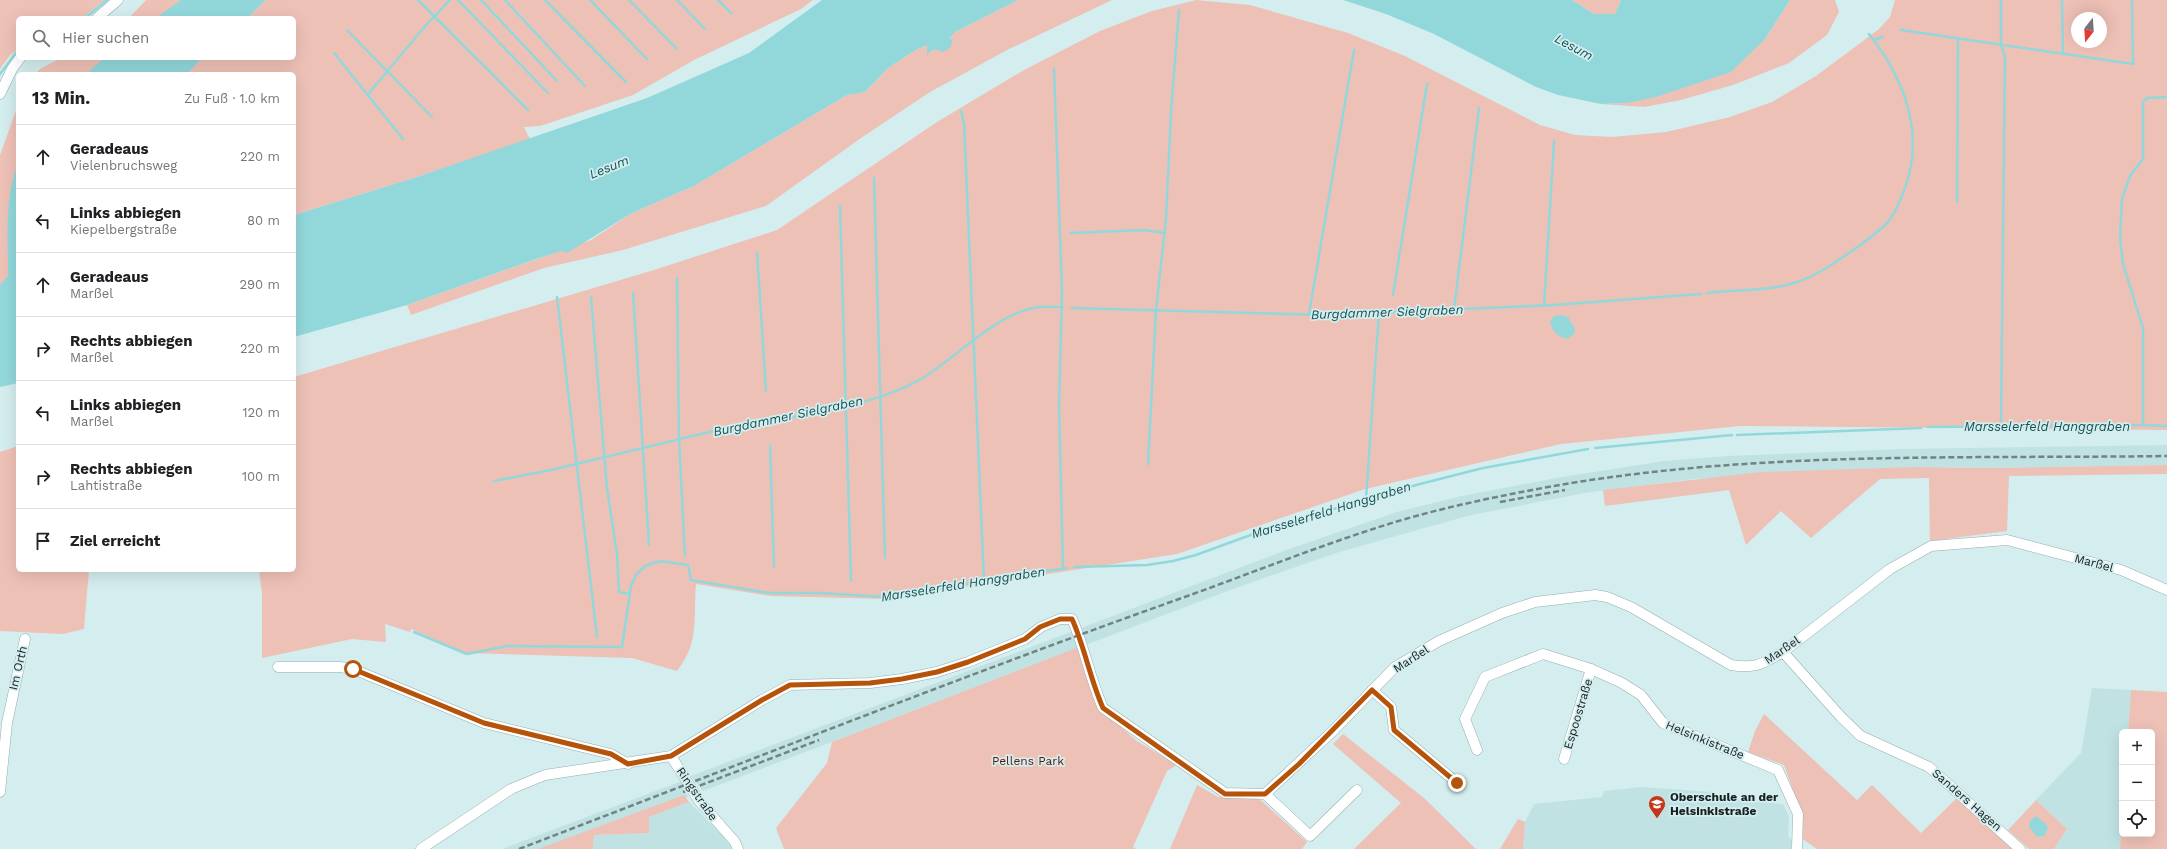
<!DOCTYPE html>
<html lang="de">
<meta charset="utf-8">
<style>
:root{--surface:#fff;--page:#f2f2f2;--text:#202124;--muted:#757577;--line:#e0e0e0}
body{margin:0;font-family:"Work Sans",sans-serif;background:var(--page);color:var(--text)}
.controls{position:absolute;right:12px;bottom:12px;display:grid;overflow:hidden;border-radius:6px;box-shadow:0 4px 16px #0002}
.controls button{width:36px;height:36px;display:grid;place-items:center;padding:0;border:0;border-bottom:1px solid var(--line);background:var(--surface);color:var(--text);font:20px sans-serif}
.compass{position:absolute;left:2071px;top:12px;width:36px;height:36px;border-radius:50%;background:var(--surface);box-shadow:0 4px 16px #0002;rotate:197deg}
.stop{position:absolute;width:12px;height:12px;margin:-9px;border:3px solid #b45309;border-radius:50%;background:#fff}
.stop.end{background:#b45309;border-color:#fff;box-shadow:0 1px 4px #0008}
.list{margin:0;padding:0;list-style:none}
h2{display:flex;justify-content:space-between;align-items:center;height:52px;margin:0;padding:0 16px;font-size:17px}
h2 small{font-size:13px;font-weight:400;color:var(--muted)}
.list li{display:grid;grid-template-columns:26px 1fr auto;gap:12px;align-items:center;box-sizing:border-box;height:64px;padding:0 16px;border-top:1px solid var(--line)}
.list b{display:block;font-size:15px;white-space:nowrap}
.list p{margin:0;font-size:13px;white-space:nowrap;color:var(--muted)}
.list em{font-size:13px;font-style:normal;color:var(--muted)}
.icon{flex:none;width:22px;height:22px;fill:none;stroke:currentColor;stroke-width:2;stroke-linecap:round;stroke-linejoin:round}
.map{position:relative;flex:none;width:2167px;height:849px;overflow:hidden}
.search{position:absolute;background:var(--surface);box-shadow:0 4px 16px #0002;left:16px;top:16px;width:280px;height:44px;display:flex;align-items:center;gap:10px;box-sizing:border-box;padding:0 14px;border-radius:6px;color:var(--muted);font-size:15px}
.panel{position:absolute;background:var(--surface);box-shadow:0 4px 16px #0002;left:16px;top:72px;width:280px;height:500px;border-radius:6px}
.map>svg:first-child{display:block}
.built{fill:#c0e2e3}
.green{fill:#eec1b7;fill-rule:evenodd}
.water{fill:#92d8db}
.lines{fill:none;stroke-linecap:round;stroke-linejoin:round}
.stream{stroke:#92d8db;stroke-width:2.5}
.street-casing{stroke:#96aeaf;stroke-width:11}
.street{stroke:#fff;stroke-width:10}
.rail{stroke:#728383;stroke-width:2.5;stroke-dasharray:6 3;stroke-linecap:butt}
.route{stroke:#b45309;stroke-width:5}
.labels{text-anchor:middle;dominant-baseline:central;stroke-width:3.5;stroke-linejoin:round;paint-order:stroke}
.street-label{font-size:12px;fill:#182121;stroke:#d4edee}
.park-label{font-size:12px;fill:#5a1809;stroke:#d4edee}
.poi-label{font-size:12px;font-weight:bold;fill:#182121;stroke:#d4edee;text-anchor:start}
.water-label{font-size:13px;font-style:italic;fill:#135153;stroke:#d4edee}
</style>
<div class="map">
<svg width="2167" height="849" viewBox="0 0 2167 849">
<rect width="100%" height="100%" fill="#d4edee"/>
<g class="built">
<path d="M2167,445V465L1988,468L1913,467L1821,471L1692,479L1584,493L1467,516L1336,553L1230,590L703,791L691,776L1292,548L1397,512L1462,496L1556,478L1664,461L1728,456L1904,449Z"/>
<path d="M2092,688L2131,690L2128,732H2122V816L2120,849H2054L2067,829L2036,800L2081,753Z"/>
<path d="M682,781L688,797L548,849H502Z"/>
<path d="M1641,787L1711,792V798L1783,804L1789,816L1788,836L1792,841L1791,849H1523L1525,822L1534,804L1602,797L1604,791Z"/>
<path d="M689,802L724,837L733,849H593L594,835L648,833L649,817Z"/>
</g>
<g class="green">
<path d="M0,0H105L82,18H18V49L10,55L0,69Z"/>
<path d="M146,0H228L208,18H129Z"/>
<path d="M266,0H813L801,9L694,60L633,95L540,126L524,127L530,139L417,177L294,215V74H187L202,58H294V18H247Z"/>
<path d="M1018,0H1112L1009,49L930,92L861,138L766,206L623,250L544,268L411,315L407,305L591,240L632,213L694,186L847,95L865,92L888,68L914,51L927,45L934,49L953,39H949L955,32Z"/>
<path d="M1196,0L1250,5L1348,33L1405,56L1540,125L1575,135L1612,137L1666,132L1730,117L1772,102L1816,76L1879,29L1890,17L1895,0H2167V430L1740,426L1561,444L1365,489L1177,554L886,599L771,596L696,584C693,618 700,642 677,671L632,658L466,653L411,629L410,632L385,624L386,642L352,639L262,658V594L259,570H294V377L654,270L777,230L937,122L1024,70L1100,31L1152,11ZM2077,18H2101V42H2077Z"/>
<path d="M1572,0H1621L1615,14H1594Z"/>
<path d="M1790,0H1835L1839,12L1827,35L1789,63L1733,85L1681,100L1644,107L1601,104L1627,103L1765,39Z"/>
<path d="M61,58H164L146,74H35L40,69Z"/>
<path d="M18,105V283L0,296V155Z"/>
<path d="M18,446V570H89L84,629L63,634L0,631V452Z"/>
<path d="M2167,465V474L2009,476L2007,531L1930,541L1929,478L1880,479L1811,538L1781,511L1746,545L1729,490L1605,506L1603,490L1761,472L1913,467L1988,468Z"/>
<path d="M1079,647L1101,710L1137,741L1177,765L1167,771L1133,847L1136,849H784L776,828L827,763L832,742Z"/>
<path d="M2131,690L2167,692V849H2120L2122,816V834H2152V732H2128Z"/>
<path d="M1764,714L1857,800L1872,785L1921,833L1957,798L2012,849H1817L1801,838V812L1784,765L1748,752L1755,731Z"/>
<path d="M1343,734L1424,798L1476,849H1354L1401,803L1333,744Z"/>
<path d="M1197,785L1218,797L1256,796L1307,842L1302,849H1170Z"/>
<path d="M684,795L689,802L649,817V833L594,835L593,849H538Z"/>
<path d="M2036,800L2067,829L2054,849H2029L2008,830Z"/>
<path d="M1518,819L1525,822L1523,849H1500Z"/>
</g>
<g class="water">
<path d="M181,0H266L247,18H156Z"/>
<path d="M822,0H1018L955,32L949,39H953L950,48L943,52L934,49L927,55V45L914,51L888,68L865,92L847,95L694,186L632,213L567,253L561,251L539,258L407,305L294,337V215L417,177L647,98L749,53Z"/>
<path d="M1343,0H1572L1594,14H1615L1621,0H1790L1765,39L1731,72L1656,97L1627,103L1601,104L1558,95L1536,87L1434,34L1386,14Z"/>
<path d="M104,58H202L187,74H86Z"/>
<path d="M18,164V383L0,387V285L8,276C8,238 4,199 18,164Z"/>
<path d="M1560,315L1568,317L1575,329L1574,334L1567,339C1557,336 1553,332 1550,322L1554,316Z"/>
<path d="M2036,816L2046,824L2048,829L2044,836L2037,837L2029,827L2030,821Z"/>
</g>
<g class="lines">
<g class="stream">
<path d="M418,0L528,110"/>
<path d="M458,0L548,93"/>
<path d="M481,0L557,81"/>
<path d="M505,0L585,86"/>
<path d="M545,0L626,82"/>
<path d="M590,0L647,59"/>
<path d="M629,0L677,49"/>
<path d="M677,0L705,29"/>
<path d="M718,0L731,13"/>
<path d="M2062,0L2063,53"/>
<path d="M85,18L107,0"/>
<path d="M347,30L432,117"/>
<path d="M1901,30L2133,64L2132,0"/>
<path d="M1873,40L1883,37"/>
<path d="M334,53L403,139"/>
<path d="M1054,69L1062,292L1059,405L1063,569"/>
<path d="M0,74L18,50"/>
<path d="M368,94L427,24L450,0"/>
<path d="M961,111L964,124L984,581"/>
<path d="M874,178L885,558"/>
<path d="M1957,202L1958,39"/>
<path d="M840,206L851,581"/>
<path d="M1070,233L1143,230L1165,233"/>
<path d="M757,253L766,391"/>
<path d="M677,278L679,439L685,556"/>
<path d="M633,293L649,545"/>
<path d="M1707,293C1736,289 1768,292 1797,282C1816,276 1833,264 1849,253C1862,244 1876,234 1887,223C1895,214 1901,199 1905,188C1925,133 1904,78 1869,34"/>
<path d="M1393,295L1427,84"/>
<path d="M557,297L597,637"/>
<path d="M591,297L607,488L617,554L619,592L630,594"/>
<path d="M1544,306L1554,141"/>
<path d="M1072,308L1323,315L1554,305L1701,294"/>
<path d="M1454,309L1479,108"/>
<path d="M1309,314L1354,50"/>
<path d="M2001,421L2005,56L2001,45V0"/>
<path d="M2143,425L2167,426"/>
<path d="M1928,427L2143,425V328L2123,264L2120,238L2122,199L2130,176L2143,159V102L2147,98L2167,97"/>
<path d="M1737,435L1921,428"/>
<path d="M770,446L774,567"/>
<path d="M1595,448L1732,435"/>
<path d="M1148,464L1156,310L1166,219L1171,111L1179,10"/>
<path d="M494,481L551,470L751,422C801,417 878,404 921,379C955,359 992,317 1033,308C1043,306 1053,307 1063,307"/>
<path d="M1366,498L1379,312"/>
<path d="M1074,567L1147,565L1173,561L1196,555L1275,526L1416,485L1483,468L1588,449"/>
<path d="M414,632L467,654L507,646L622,647L631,586L636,575L645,566L660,561L688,565L691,580L769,593H821L884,597L1066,568"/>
</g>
<defs>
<g id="street">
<path d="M97,18L118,0"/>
<path d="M0,94L12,69L20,58"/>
<path d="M1783,652L1841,717L1861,736L1929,767L2020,849"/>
<path d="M278,667H340L353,669L484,723L611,754L628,764"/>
<path d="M1372,690L1391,707L1394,730L1457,783"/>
<path d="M1477,750L1465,719L1485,677L1543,654L1591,669L1622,683L1641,695L1663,723L1778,770L1798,814L1797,849"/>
<path d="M671,756L700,802L735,842L738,849"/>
<path d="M1564,759L1591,669"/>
<path d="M0,792L7,723L25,639"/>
<path d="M1265,794L1310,836L1357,790"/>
<path d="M421,849L511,789L545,775L671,756L762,700L790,685L870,683L902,679L937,672L968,662L1025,639L1041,627L1060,619H1072C1085,648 1090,679 1103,708L1225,793L1265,794L1333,731L1395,667L1439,641L1502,613L1535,602L1595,595L1607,597L1631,607L1731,665C1756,669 1762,664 1783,652L1890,569L1931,546L2007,540L2121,570L2167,590"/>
</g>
</defs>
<use href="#street" class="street-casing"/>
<use href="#street" class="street"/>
<g class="rail">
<path d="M1500,502L1565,490"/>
<path d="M683,792L819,740"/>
<path d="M519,849C738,765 957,678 1179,599C1244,576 1308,550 1373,529C1424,512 1479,500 1532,490C1741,450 1955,459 2167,456"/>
</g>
</g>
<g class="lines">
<path class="route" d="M353,669L484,723L611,754L628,764L671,756L762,700L790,685L870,683L902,679L937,672L968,662L1025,639L1040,627L1060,619H1072C1085,648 1090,679 1103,708L1225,794H1265L1299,764L1372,690L1391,707L1394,730L1457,783"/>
</g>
<defs>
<symbol id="school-pin" viewBox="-11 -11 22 30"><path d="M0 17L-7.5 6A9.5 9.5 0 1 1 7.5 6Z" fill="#c3381a" stroke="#d4edee"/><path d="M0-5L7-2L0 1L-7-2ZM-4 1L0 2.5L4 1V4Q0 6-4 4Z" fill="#fff"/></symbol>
</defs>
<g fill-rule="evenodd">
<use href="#school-pin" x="1647" y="794" width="20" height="27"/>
</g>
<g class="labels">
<g class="street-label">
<text transform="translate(2094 563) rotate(15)">Marßel</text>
<text transform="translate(1782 650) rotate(-34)">Marßel</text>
<text transform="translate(1411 659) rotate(-33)">Marßel</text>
<text transform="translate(18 668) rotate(-77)">Im Orth</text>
<text transform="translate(1578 714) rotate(-73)">Espoostraße</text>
<text transform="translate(1705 740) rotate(22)">Helsinkistraße</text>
<text transform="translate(697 794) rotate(55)">Ringstraße</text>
<text transform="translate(1967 800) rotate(41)">Sanders Hagen</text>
</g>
<g class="park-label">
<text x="1028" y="761">Pellens Park</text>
</g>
<g class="poi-label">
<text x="1670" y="797">Oberschule an der<tspan x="1670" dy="14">Helsinkistraße</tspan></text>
</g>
<g class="water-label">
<text transform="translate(1574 47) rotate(28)">Lesum</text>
<text transform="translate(609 167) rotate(-22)">Lesum</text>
<text transform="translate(1387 312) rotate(-2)">Burgdammer Sielgraben</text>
<text transform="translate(788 416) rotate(-12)">Burgdammer Sielgraben</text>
<text x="2047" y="426">Marsselerfeld Hanggraben</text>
<text transform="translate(1331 510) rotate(-17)">Marsselerfeld Hanggraben</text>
<text transform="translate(963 584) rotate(-9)">Marsselerfeld Hanggraben</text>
</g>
</g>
</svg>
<div class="controls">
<button>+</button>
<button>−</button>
<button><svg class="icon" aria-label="locate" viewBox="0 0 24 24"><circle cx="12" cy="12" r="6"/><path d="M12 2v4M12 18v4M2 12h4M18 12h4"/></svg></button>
</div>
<svg class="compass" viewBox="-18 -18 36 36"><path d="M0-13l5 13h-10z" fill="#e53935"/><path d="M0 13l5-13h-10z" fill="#757577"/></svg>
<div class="stop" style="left:353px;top:669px"></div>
<div class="stop end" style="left:1457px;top:783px"></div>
<div class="search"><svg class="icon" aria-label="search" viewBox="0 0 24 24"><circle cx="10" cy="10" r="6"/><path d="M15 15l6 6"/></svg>Hier suchen</div>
<section class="panel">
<h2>13 Min.<small>Zu Fuß · 1.0 km</small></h2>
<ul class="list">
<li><svg class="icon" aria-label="ahead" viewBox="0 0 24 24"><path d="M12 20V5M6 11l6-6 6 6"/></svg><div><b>Geradeaus</b><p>Vielenbruchsweg</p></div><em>220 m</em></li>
<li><svg class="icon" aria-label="left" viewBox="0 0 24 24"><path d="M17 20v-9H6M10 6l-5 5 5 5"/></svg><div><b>Links abbiegen</b><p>Kiepelbergstraße</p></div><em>80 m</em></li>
<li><svg class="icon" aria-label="ahead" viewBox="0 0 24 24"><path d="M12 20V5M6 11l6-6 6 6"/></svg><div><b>Geradeaus</b><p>Marßel</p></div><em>290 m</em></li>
<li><svg class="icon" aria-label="right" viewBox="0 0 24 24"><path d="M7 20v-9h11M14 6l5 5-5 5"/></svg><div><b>Rechts abbiegen</b><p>Marßel</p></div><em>220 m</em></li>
<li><svg class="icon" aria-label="left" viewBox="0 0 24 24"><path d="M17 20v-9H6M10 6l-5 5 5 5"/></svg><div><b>Links abbiegen</b><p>Marßel</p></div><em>120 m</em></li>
<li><svg class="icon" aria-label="right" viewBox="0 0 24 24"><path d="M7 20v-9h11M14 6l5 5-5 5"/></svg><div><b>Rechts abbiegen</b><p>Lahtistraße</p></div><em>100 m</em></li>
<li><svg class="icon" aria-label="arrive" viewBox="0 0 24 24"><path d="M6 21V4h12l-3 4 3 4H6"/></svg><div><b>Ziel erreicht</b></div></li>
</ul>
</section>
</div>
